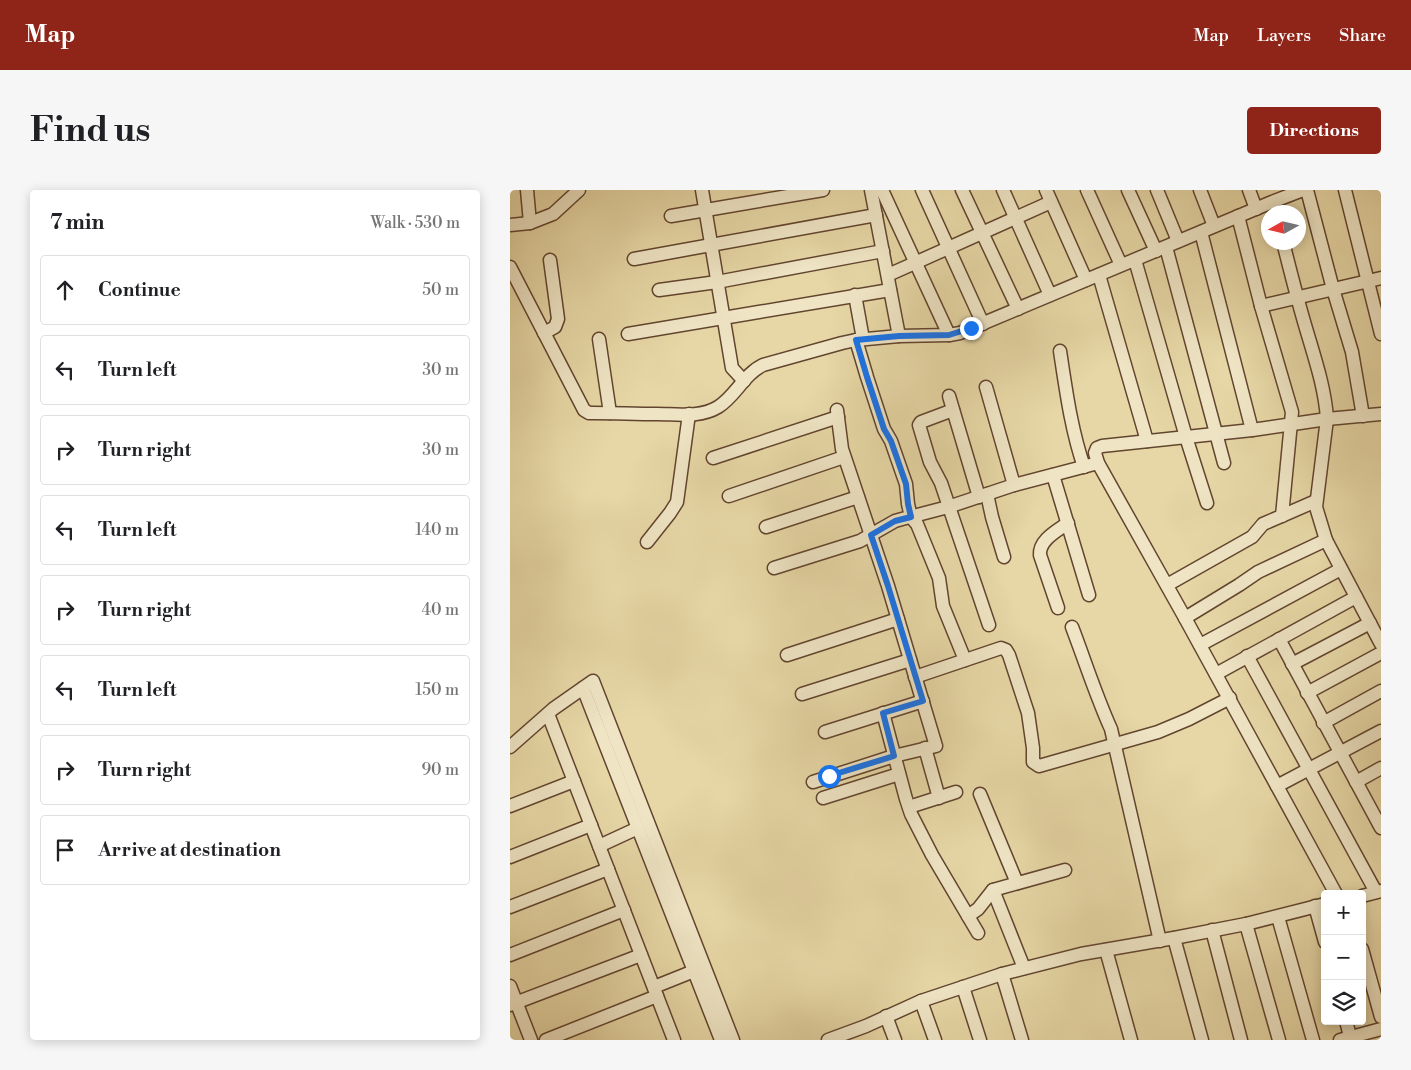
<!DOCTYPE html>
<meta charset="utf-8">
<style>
:root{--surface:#fff;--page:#f6f6f6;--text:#202124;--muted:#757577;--line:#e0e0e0;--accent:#8f2418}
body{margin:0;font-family:"Libre Bodoni",serif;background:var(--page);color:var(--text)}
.controls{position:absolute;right:15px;bottom:15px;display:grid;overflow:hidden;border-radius:5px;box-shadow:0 2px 12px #0003}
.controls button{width:45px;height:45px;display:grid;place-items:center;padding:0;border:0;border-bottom:1px solid var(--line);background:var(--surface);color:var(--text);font:25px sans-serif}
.compass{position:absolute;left:751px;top:15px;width:45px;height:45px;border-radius:50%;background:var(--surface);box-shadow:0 2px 12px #0003;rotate:262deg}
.stop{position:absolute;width:15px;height:15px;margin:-11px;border:4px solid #1a73e8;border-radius:50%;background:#fff}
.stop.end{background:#1a73e8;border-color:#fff;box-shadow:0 1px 5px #0008}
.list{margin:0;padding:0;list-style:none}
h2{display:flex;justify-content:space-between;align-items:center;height:65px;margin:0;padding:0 20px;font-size:21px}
h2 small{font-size:16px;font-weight:400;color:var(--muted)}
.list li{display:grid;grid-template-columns:32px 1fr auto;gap:15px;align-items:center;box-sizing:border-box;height:70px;margin:0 10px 10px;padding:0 10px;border:1px solid var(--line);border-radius:5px}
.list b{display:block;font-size:19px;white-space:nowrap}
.list em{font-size:16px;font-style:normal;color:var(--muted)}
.icon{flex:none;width:28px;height:28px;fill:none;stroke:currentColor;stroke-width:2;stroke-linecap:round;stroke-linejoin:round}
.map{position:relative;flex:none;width:871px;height:850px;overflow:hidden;border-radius:5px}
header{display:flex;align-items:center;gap:30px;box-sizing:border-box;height:70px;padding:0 25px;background:var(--accent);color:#fff}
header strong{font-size:24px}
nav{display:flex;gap:28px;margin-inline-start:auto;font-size:18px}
.intro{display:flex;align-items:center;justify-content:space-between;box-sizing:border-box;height:120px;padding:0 30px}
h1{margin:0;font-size:35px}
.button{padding:12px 22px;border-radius:5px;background:var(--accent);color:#fff;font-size:18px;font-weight:700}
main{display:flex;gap:30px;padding:0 30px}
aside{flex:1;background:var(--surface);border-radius:5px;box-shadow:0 2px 12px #0003}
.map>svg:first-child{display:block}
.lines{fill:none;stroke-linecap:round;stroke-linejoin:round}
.minor-casing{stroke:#62452f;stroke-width:15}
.minor{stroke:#efe5c5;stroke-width:12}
.route{stroke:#1a73e8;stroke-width:6}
</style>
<header>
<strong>Map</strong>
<nav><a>Map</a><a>Layers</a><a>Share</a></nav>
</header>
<div class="intro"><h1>Find us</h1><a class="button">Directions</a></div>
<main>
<aside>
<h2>7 min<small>Walk · 530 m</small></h2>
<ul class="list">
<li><svg class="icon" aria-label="ahead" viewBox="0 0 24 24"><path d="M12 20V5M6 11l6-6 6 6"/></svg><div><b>Continue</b></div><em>50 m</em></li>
<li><svg class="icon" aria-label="left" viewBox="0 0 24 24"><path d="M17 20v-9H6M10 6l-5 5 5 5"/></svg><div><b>Turn left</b></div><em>30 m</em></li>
<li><svg class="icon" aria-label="right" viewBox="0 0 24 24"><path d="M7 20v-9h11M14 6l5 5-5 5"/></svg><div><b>Turn right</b></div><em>30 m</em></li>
<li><svg class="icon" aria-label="left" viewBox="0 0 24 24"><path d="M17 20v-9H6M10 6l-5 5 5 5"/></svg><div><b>Turn left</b></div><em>140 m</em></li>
<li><svg class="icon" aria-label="right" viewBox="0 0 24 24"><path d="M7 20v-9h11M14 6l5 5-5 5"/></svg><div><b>Turn right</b></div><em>40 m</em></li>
<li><svg class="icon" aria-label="left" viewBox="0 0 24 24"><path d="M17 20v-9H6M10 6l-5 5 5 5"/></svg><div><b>Turn left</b></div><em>150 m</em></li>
<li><svg class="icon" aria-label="right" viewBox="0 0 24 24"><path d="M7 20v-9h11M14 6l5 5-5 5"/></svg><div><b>Turn right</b></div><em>90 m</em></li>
<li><svg class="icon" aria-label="arrive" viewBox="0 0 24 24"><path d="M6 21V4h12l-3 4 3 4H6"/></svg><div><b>Arrive at destination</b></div></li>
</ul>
</aside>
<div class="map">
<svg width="871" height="850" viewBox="0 0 871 850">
<rect width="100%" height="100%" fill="#e7d7a6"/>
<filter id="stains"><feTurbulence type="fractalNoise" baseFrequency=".004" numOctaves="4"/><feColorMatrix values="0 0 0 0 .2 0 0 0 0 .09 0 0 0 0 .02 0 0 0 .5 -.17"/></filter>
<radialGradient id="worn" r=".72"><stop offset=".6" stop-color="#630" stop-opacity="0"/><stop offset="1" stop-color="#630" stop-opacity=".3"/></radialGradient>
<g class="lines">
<defs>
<g id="minor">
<path d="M17,0L20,33"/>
<path d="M192,0L222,178L234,191"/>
<path d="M361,0L389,146"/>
<path d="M372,0L439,145"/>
<path d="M412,0L473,134"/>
<path d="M452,0L508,119"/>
<path d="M493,0L540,105"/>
<path d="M536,0L576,90"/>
<path d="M577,0L611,75"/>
<path d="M618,0L646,61"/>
<path d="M647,0L668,51"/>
<path d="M690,0L704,36"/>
<path d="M739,0L746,19"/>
<path d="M797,0L823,99L842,162L853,226"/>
<path d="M835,0L871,144"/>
<path d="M161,26L313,0"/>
<path d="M728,26L751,116L782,222L772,326"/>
<path d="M0,35L20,33L43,24L69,0"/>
<path d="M691,42L742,240"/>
<path d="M773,52C780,80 787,108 795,135C804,166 815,197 817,229L806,317L816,350L871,454"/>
<path d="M656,57L714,273"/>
<path d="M124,69L366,25"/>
<path d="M625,70L676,247L697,313"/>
<path d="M0,77L74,220L79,223H84C105,223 126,224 147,224C166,224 190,228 208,217C225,207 234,184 253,175L332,153L346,150L389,146L439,145L450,143L762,12L793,0"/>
<path d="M378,85L541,12"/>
<path d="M589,85L637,251"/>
<path d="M149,100L207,92L373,61"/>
<path d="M345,105L353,149"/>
<path d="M751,116L871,88"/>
<path d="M34,143L45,137L48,129L40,70"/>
<path d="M118,144L380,100"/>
<path d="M89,149L100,223"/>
<path d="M346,150L357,187L374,239L381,251L396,294L398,314L401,327L407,334L429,388L433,416L455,470"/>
<path d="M550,161C556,200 561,239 574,277"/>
<path d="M476,197L504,295"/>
<path d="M439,206L469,307"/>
<path d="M443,220L411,232L409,235L420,272L431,293L479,435"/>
<path d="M203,268L328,227"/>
<path d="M543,285L579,405"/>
<path d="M477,304L482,327L494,367"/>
<path d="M219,306L334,267"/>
<path d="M256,337L348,307"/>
<path d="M137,352L160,323L167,312L179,224"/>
<path d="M264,378L350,351L385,331L392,329L438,317L504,295L588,273"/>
<path d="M657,395L742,347L753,334L806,311"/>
<path d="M548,418L530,365C529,350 547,341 558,333"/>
<path d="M675,428L729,395L748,382L816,350"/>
<path d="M562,437C575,471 586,506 601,539L650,751"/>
<path d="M769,449L871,638"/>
<path d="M690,455L831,379"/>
<path d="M277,465L388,429"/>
<path d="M737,466L866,702"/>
<path d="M782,474L860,433"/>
<path d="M706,484L846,407"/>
<path d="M405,487L491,458L496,460L499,465L518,523L523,558V572L529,576L648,542L679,529L720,508"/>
<path d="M73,498L211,850"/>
<path d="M797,503L871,463"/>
<path d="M292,504L400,470"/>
<path d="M373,523L396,609L401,624L422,665L468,743"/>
<path d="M38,524L164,850"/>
<path d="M813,533L871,501"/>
<path d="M315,542L413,511"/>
<path d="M0,557L43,519L83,491L223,850"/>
<path d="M415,558L429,608"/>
<path d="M303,592L384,566L426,556L378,396L332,259L327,220"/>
<path d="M846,592L871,578"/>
<path d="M767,596L871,541"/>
<path d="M470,604L507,693"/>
<path d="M313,608L389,584"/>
<path d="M0,616L64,591"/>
<path d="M399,617L446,602"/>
<path d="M89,656L128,638"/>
<path d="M0,667L81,635"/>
<path d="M483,700L514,778"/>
<path d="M826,704L675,428L588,273L585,263L587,258L592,256L742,240L817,229L871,224"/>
<path d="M852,706L871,701"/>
<path d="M805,716L815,752"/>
<path d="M0,717L98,679"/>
<path d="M458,726L468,719L483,700L555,680"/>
<path d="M768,727L803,850"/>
<path d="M736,734L769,850"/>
<path d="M702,740L731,850"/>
<path d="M664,748L692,850"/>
<path d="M852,759L871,827"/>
<path d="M596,760L621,850"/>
<path d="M0,765L114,720"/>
<path d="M492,784L512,850"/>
<path d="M0,796L21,850"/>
<path d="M144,797L184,781"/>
<path d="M453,797L470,850"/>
<path d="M411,811L425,850"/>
<path d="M0,815L131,765"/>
<path d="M376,826L385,850"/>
<path d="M836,831L841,850"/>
<path d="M36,850L147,806"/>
<path d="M318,850L356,836L411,811L492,784L571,764L664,748L736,734L815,714"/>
<path d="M830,850L871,839"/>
</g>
</defs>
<use href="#minor" class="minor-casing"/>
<use href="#minor" class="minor"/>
</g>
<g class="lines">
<path class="route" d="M319,586L384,566L373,523L413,511L378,396L361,345L385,331L401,327L398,314L396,294L381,251L374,239L357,187L346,150L389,146L439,145L461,138"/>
</g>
<rect width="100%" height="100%" filter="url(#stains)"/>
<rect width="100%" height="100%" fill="url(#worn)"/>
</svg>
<div class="controls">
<button>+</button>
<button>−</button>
<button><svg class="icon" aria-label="layers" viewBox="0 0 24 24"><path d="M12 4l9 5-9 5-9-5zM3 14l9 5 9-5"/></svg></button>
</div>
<svg class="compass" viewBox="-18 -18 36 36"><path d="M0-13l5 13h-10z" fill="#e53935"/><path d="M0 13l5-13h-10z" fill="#757577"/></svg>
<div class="stop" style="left:319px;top:586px"></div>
<div class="stop end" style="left:461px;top:138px"></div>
</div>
</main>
